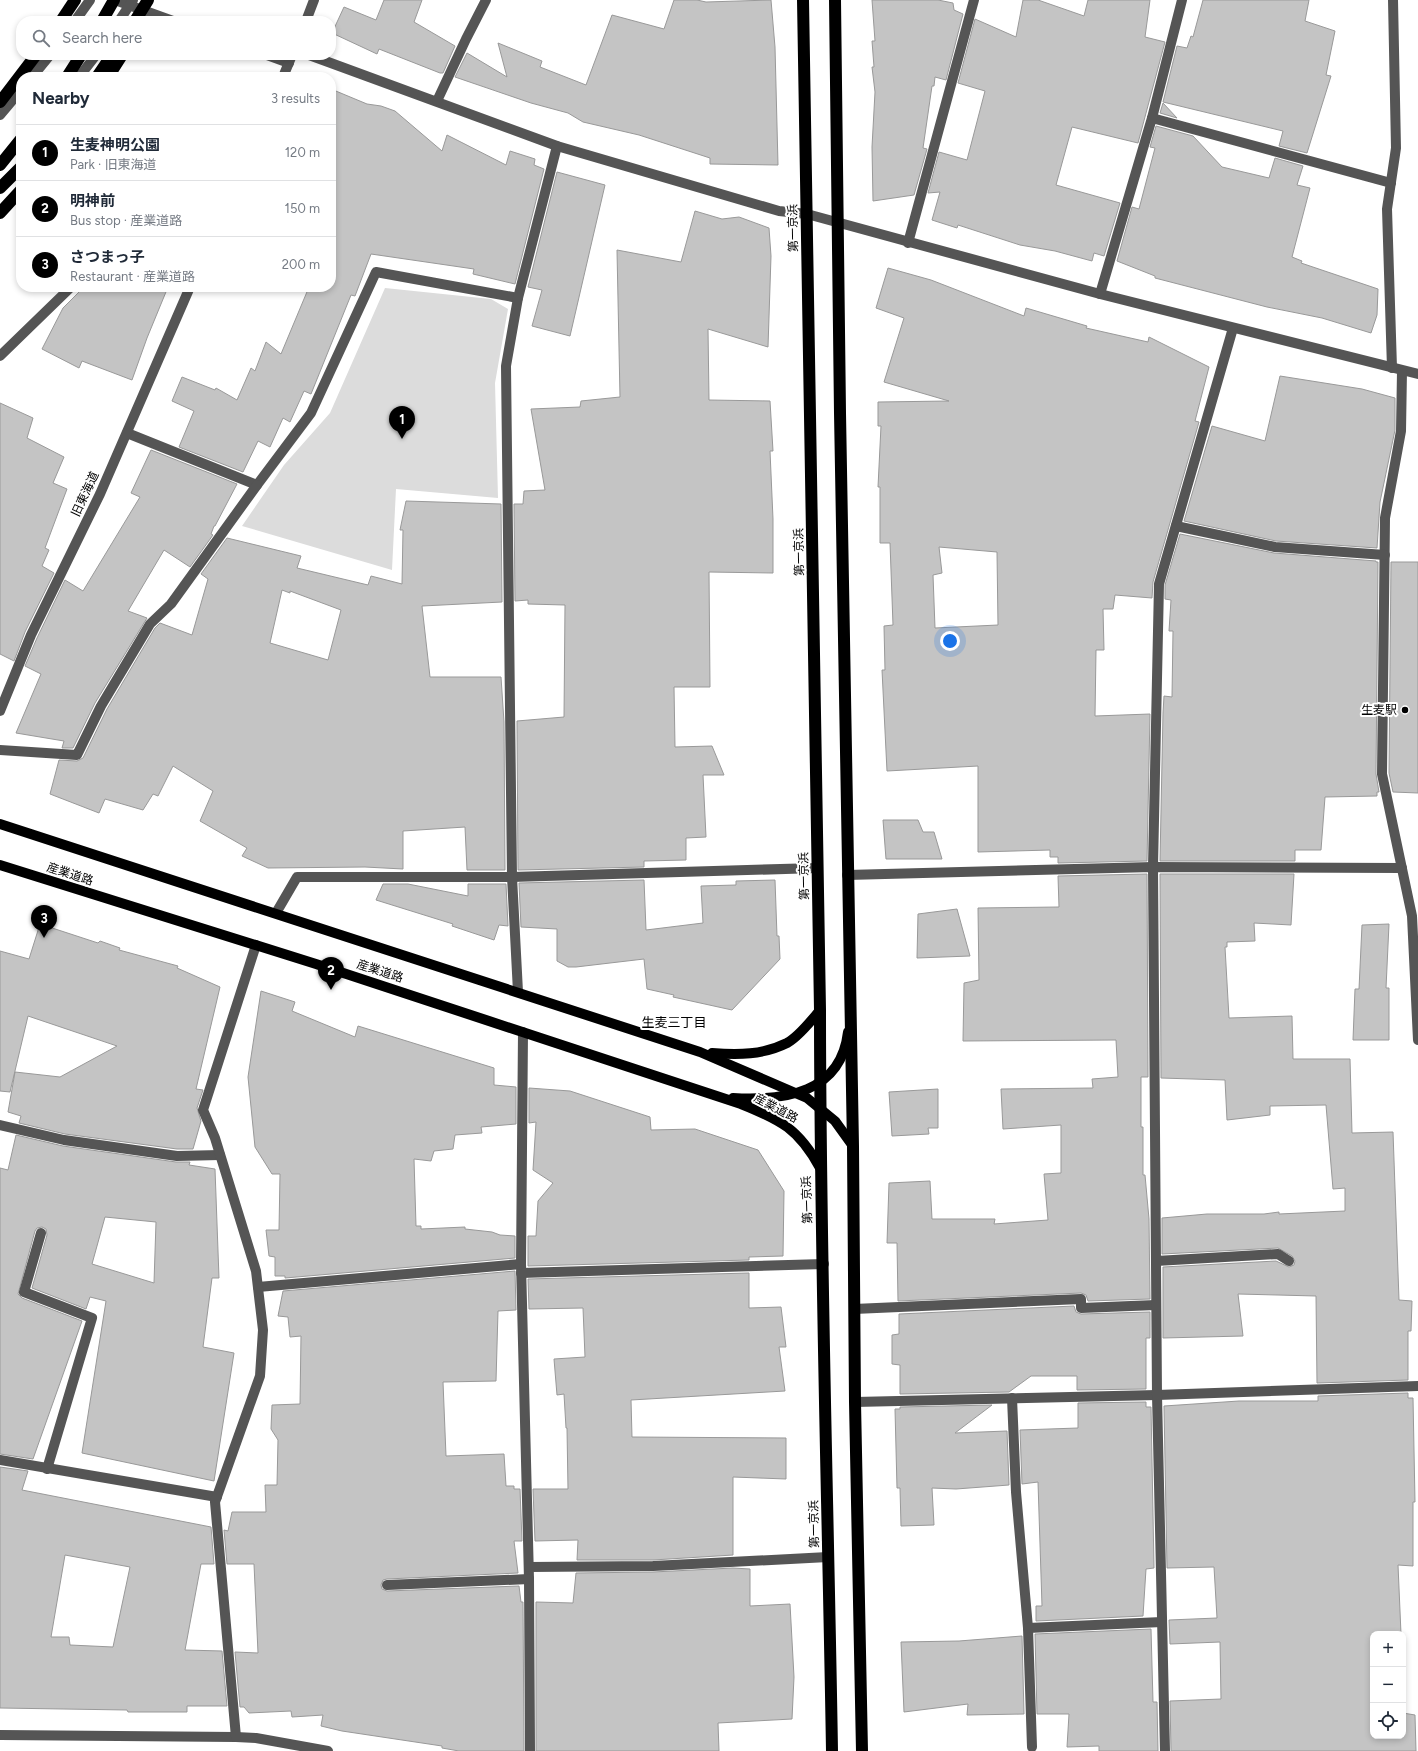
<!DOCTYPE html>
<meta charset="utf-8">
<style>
:root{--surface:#fff;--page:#f2f2f3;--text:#1f2937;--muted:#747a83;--line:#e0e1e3;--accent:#000}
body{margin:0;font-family:Figtree,"Noto Sans JP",sans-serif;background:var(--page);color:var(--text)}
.controls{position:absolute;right:12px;bottom:12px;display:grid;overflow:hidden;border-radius:8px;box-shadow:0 2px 6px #0003}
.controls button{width:36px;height:36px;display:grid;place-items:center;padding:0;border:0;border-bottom:1px solid var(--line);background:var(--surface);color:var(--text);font:20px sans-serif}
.you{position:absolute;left:950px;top:641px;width:14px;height:14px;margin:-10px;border:3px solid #fff;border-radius:50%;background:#1a73e8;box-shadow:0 0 0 6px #1a73e833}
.badge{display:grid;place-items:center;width:26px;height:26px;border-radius:50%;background:var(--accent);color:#fff;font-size:13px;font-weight:700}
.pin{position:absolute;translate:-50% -33px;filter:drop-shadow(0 1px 2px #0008)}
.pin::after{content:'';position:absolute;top:21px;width:14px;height:12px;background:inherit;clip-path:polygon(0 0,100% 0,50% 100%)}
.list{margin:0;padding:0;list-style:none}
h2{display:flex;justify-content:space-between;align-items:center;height:52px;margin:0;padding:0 16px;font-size:17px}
h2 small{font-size:13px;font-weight:400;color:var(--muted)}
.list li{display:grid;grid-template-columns:26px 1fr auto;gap:12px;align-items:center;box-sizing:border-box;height:56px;padding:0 16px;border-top:1px solid var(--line)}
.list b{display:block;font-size:15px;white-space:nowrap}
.list p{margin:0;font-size:13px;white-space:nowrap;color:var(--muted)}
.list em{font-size:13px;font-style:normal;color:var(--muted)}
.icon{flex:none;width:22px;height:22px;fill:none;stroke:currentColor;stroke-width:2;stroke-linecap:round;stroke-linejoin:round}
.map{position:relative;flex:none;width:1418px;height:1751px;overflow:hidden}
.search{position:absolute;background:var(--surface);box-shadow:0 2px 6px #0003;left:16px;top:16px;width:320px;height:44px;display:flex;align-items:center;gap:10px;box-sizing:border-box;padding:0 14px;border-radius:16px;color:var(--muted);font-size:15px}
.panel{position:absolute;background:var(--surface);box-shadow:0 2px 6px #0003;left:16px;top:72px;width:320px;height:220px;border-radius:16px}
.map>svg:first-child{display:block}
.green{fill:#dcdcdc}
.building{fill:#c4c4c4;stroke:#999;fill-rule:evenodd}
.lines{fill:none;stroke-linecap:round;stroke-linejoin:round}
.minor{stroke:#555;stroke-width:10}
.major{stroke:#000;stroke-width:10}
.highway{stroke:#000;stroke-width:12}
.poi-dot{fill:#000;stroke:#fff;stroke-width:1.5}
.labels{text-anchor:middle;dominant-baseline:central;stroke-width:4;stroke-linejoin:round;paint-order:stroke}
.street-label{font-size:12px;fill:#000;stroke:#fff}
.poi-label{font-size:12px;fill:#000;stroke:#fff;text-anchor:end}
.neighbourhood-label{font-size:13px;fill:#000;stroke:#fff}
</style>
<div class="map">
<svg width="1418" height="1751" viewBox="0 0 1418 1751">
<rect width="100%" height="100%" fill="#fff"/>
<path class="green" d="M385,288L491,299L508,309L495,383L498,498L396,489L392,570L242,526L284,465L330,413Z"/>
<g class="building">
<path d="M384,0H422L414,22L455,46L443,73H440L379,49L377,54L332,33L344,7L376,20Z"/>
<path d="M674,0H697L706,2L771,0L775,47L778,165L710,164V158L639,135L583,122L568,113L531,103L455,77L467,53L507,77L498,43L542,61L540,67L586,85L612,15L664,29Z"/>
<path d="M872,0H938L953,3L954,10L963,14L946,80L935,77L934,86H932L923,148L927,149L914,195L873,201L872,147L875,92L872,67H874L872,41H875Z"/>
<path d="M1023,0H1038L1084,16L1088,0H1150L1145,37L1165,42L1138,143L1072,127L1056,185L1120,203L1104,256L1094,253L1092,261L1055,251L1020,245L958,225L957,228L932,220L940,192L928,193L939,152L967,160L985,91L958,83L975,19L1016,37Z"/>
<path d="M1203,0H1309L1305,21L1335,31L1326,75L1331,76L1307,153L1279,146L1283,131L1163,102L1177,46L1187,48L1191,36L1193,37Z"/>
<path d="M331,89L367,104L381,106L395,111L442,151L447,135L506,165L510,151L535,159L534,165L544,169L515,284L473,274L474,269L371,254L355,296L351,295L311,394L304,391L290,422L283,418L270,447L258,441L243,472L179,447L194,411L172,401L182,377L215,390L216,388L237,400L251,368L255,371L266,342L281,354L309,287H331Z"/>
<path d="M1163,103L1177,118L1160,113Z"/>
<path d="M1156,126L1193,136L1222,167L1269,178L1275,158L1303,166L1297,185L1310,188L1292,257L1302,261L1301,263L1378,289L1377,315L1371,333L1322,318L1267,307L1155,278V276L1117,261L1132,207L1139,209L1155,148L1150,147Z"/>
<path d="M557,172L605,185L570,336L532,326L542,290L528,287Z"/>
<path d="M695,211L722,219L739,217L769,228L771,256L768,347L708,329L709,400L770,401L773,451H770L773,519V573L709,572L710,687H674L675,747L712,746L724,775H703L706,837L686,838V860L644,861V867L518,870L517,721L564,717L565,605L528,604V600L515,601L514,504H523L524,491L545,490L531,409L580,407L581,401L620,397L617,250L681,262Z"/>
<path d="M888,268L931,280L1024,316L1026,308L1087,326L1086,328L1148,342L1149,337L1209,367L1195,421L1199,422L1153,582L1152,598L1115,595L1113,609H1103L1104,650H1096L1095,716L1150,714L1147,861L1058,863V857H1050V850L978,852V766L887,771L882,670H885L884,626L893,625L890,543H880V487H878L881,426H878V402L949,401L884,382L904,318L876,308ZM939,547L997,552L998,625L935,628L933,575L942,573Z"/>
<path d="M84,287H168L147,338L132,380L82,361L79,368L42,349L63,308Z"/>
<path d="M1280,376L1362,389L1395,398V430L1380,502L1377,548L1276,541L1184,521L1212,426L1265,441Z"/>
<path d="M0,403L33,418L27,438L64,457L53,483L67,489L45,548L49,550L42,566L54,573L25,632L14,661L0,654Z"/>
<path d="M151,450L237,484L215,526H214L211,534L213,535L190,567L164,550L128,611L147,618L95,703L73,748H62L64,741L16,733L41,674L25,666L37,638L65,580L83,591L140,497L131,493Z"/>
<path d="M406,501L501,504L502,602L422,606L430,677H501L504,722L505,870H467L465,827L403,831V869L365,867L268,868L242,856L247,848L200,821L213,791L173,766L158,796L153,794L143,810L105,799L99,813L50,794L59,760L77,761L83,758L107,709L155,628L160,623L192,635L208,579L201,574L227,538L301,556L297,568L368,585L371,576L402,584L403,530H400ZM282,590L290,593V591L341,610L328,660L270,643Z"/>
<path d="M1180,534L1274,553L1376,561V562H1378L1376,774L1379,792H1377V796L1325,797L1321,850H1295V861H1160L1163,713L1164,696L1172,697L1173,631H1169L1171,600L1165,599V585Z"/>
<path d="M1391,562H1418V793L1393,792L1389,773Z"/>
<path d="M883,820H918L923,832H934L942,859H886Z"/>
<path d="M1147,874L1148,1077H1141V1127H1143V1175H1145L1149,1219L1150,1299L1088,1301L1086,1295L1081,1293L898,1301L897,1243H887L889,1183L930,1181L932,1219H995L994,1224L1048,1220L1044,1174L1061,1173V1125L1003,1129L1001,1089L1093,1088L1092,1079L1118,1077L1116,1040L963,1041L964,983L979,980L978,908L1059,907L1058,876Z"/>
<path d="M1160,874H1294L1291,925L1254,923L1255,941L1227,942V947H1225L1229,1018L1292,1016L1293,1059H1350L1352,1133L1393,1132L1399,1300L1412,1301L1411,1331H1408V1380L1317,1383L1316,1296L1238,1294L1243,1336L1163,1338V1267L1276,1261L1289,1267L1294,1265L1295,1261L1292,1256L1278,1248L1162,1254V1218L1207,1214H1264L1279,1212V1214L1345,1211V1188L1333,1189L1326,1105L1270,1106V1115L1227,1120L1225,1080L1161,1078Z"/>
<path d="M644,880L646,930L703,923L701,886L736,885V881L775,880L777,936H779L780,959L732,1010L673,997L674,995L647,989L644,959L576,967H568L557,961V929L521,927L519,883Z"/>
<path d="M383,884H408L468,896V884H506L508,926L499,925L494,940L452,926L453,924L376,900Z"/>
<path d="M957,909L970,956L917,958L918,914Z"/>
<path d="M40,924L98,943L100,941L120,948L119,950L178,966L177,968L220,987L196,1089L203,1090L197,1108L201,1121L193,1149H177L65,1134L19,1123L21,1116L8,1112L15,1072L60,1077L117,1046L28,1016L10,1092L0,1091V951L29,959Z"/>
<path d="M1389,924L1386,988H1389V1040H1353L1355,989H1359L1362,925Z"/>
<path d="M261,991L295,1002L292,1011L355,1037L358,1026L494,1068V1085L516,1087V1124L481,1127L482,1133L455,1135L453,1149L434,1151L431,1161L414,1159L416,1226H421V1229L465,1227V1229L492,1232L500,1235L515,1236V1258L285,1278V1276H275V1257L269,1256L266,1230H279L280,1174H272L255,1147L248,1077Z"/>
<path d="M529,1088L570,1091L650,1117L651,1130L695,1129L758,1150L784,1191L783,1256L749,1257V1260L528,1266V1236H536L538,1201L553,1183L533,1170L536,1122L529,1123Z"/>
<path d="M938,1089V1128H928L929,1134L892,1136L889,1092Z"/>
<path d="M16,1135L63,1146L176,1162H190L189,1165L215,1169L219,1278H212L203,1347L234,1353L214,1481L82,1453L106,1301L90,1297L86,1309L32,1288L47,1235L46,1229L42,1227L37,1228L35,1231L18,1294L22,1298L82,1321L33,1459L0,1454V1168L8,1170ZM105,1217L156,1222L154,1283L92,1264Z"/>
<path d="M515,1271L516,1310L498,1311L496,1381L443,1382L446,1456L504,1454L506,1486H514V1489H520L522,1541H514L518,1573L387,1579L383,1580L381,1585L382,1589L387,1591L519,1586L521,1602H523L524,1751H459L442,1748V1746L342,1731L321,1726L323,1715L292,1717L291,1711L249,1713L244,1707H240L235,1652L258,1653L254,1564H227L224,1530L228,1531L232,1512H266L265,1485H277L278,1440L271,1429L272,1405L300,1404L301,1336L290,1337L288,1317L278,1316L283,1291Z"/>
<path d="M749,1273V1308L781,1307L786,1347H779L785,1391L631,1400L632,1437L786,1438V1479L733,1477V1555L653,1560H577L578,1540L535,1541L533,1489H568L567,1428H566L564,1394L557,1395L554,1359L585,1357L583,1308L529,1309L528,1279Z"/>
<path d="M1074,1306L1076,1312L1081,1314L1150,1312V1338H1146V1389L1077,1390V1376H1031L1009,1392L900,1394V1365L892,1364V1335L899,1334V1314Z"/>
<path d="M1408,1393V1398H1413L1415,1502H1413V1566L1398,1565L1401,1634H1373V1736H1403V1713L1415,1715L1416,1751H1171L1170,1701L1221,1699L1220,1642L1170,1644L1169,1620L1217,1618L1214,1567L1167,1568L1164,1406L1239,1401H1318V1396Z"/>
<path d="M1146,1402V1407H1151L1154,1568L1146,1569L1143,1616L1036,1621V1606H1042L1038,1482L1022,1484L1020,1430L1078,1428V1403Z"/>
<path d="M992,1405L955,1433L1007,1431L1009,1485L956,1489L932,1488L934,1525L901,1526L900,1488H897L895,1409H900V1407Z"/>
<path d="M0,1467L28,1471L22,1490L211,1527L214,1564H201L185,1650L222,1651L227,1706H187V1712H128L127,1710L0,1708ZM65,1555L130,1567L113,1647L70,1645L69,1637H51Z"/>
<path d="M733,1568L750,1569V1606L790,1604L794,1677L792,1719L718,1723L719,1751H536V1602L573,1603L576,1573L653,1572Z"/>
<path d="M1151,1629L1153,1702H1157L1158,1751H1099V1746L1067,1747L1069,1714H1037L1035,1634Z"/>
<path d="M1022,1636L1024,1714L967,1715L968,1704L904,1712L901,1642L959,1641Z"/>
</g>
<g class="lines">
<g class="minor">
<path d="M115,0L173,21"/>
<path d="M75,21L90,0"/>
<path d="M119,21L133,0"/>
<path d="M306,21L314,0"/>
<path d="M267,55L289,63"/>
<path d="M309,55L557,146L779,211L807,214L1100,294L1418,374"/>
<path d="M32,77L50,55"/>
<path d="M79,77L96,55"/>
<path d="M283,77L292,55"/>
<path d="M437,101L466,39L486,0"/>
<path d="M0,115L21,90"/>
<path d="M1152,118L1391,183"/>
<path d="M908,243L974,0"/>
<path d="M1100,294L1152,118L1182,0"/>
<path d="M0,356L71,287"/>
<path d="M1392,368L1387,209L1396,148L1393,0"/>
<path d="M1402,371L1401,431L1385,518L1382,774L1412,916L1418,1040"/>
<path d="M127,433L257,485L311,413L376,272L518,298"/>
<path d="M1176,526L1275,547L1385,555"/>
<path d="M0,711L31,635L100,494L190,287"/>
<path d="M0,750L77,755L101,706L150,624L171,604L257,485"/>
<path d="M847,875L1153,867L1402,868"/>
<path d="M276,913L297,877H512L817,868"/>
<path d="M518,992L512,877L506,366L518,298L557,146"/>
<path d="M523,1032L521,1264L529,1579L530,1751"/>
<path d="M0,1125L64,1140L177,1156L220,1155"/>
<path d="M41,1233L24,1292L92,1318L47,1469"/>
<path d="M1156,1261L1278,1254L1289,1261"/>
<path d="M521,1273L824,1264"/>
<path d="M258,1287L521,1264"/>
<path d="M854,1309L1081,1299V1308L1156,1305"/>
<path d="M1012,1398L1016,1492L1028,1628L1032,1747"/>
<path d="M855,1402L1157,1395L1418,1386"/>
<path d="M0,1460L217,1497"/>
<path d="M529,1567L653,1566L828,1557"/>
<path d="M387,1585L529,1579"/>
<path d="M1028,1628L1162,1622"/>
<path d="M0,1735L236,1737L256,1738L328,1751"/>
<path d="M236,1737L215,1502L260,1376L263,1330L256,1271L215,1138L203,1110L256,945"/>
<path d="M1165,1751L1157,1395L1153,867L1159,584L1233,328"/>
</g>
<g class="major">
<path d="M0,824L700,1052L807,1098L835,1121L853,1146"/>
<path d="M0,865L316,964L741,1104C781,1120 799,1129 820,1168"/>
<path d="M712,1053C738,1055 763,1055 787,1043C798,1037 812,1020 820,1010"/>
<path d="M733,1098C785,1101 841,1093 848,1032"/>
</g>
<g class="highway">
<path d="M803,0L820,1010C820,1257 828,1504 832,1751"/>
<path d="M835,0L840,413L853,1146L855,1402L862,1751"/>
<path d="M61,21L75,0"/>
<path d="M102,21L114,0"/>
<path d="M135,21L148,0"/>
<path d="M67,77L81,55"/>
<path d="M97,77L112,55"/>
<path d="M108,77L122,55"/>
<path d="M0,102L36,55"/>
<path d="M0,165L21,139"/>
<path d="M0,188L21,167"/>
<path d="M0,213L21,190"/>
</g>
</g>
<circle class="poi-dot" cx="1405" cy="710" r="4"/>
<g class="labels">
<g class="street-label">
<text transform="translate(793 228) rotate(-91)">第一京浜</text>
<text transform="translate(85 494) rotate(-65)">旧東海道</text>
<text transform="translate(799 552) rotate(-91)">第一京浜</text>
<text transform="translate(70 874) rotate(18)">産業道路</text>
<text transform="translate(804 876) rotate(-91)">第一京浜</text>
<text transform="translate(380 971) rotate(18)">産業道路</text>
<text transform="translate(776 1108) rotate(28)">産業道路</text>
<text transform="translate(807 1200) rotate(-92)">第一京浜</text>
<text transform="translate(814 1524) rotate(-91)">第一京浜</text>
</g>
<g class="poi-label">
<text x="1397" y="710">生麦駅</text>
</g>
<g class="neighbourhood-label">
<text x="674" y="1022">生麦三丁目</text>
</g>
</g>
</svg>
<div class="controls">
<button>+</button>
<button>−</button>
<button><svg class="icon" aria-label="locate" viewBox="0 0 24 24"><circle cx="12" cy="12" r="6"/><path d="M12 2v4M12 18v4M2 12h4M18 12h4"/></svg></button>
</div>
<div class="you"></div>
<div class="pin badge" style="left:402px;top:439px">1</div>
<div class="pin badge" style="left:331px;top:990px">2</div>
<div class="pin badge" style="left:44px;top:938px">3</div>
<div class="search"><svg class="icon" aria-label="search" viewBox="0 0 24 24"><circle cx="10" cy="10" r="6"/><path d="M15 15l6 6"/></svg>Search here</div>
<section class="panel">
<h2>Nearby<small>3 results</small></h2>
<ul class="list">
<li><span class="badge">1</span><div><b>生麦神明公園</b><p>Park · 旧東海道</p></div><em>120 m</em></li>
<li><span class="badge">2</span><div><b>明神前</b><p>Bus stop · 産業道路</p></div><em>150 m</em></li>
<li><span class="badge">3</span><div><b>さつまっ子</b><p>Restaurant · 産業道路</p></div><em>200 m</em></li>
</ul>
</section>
</div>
